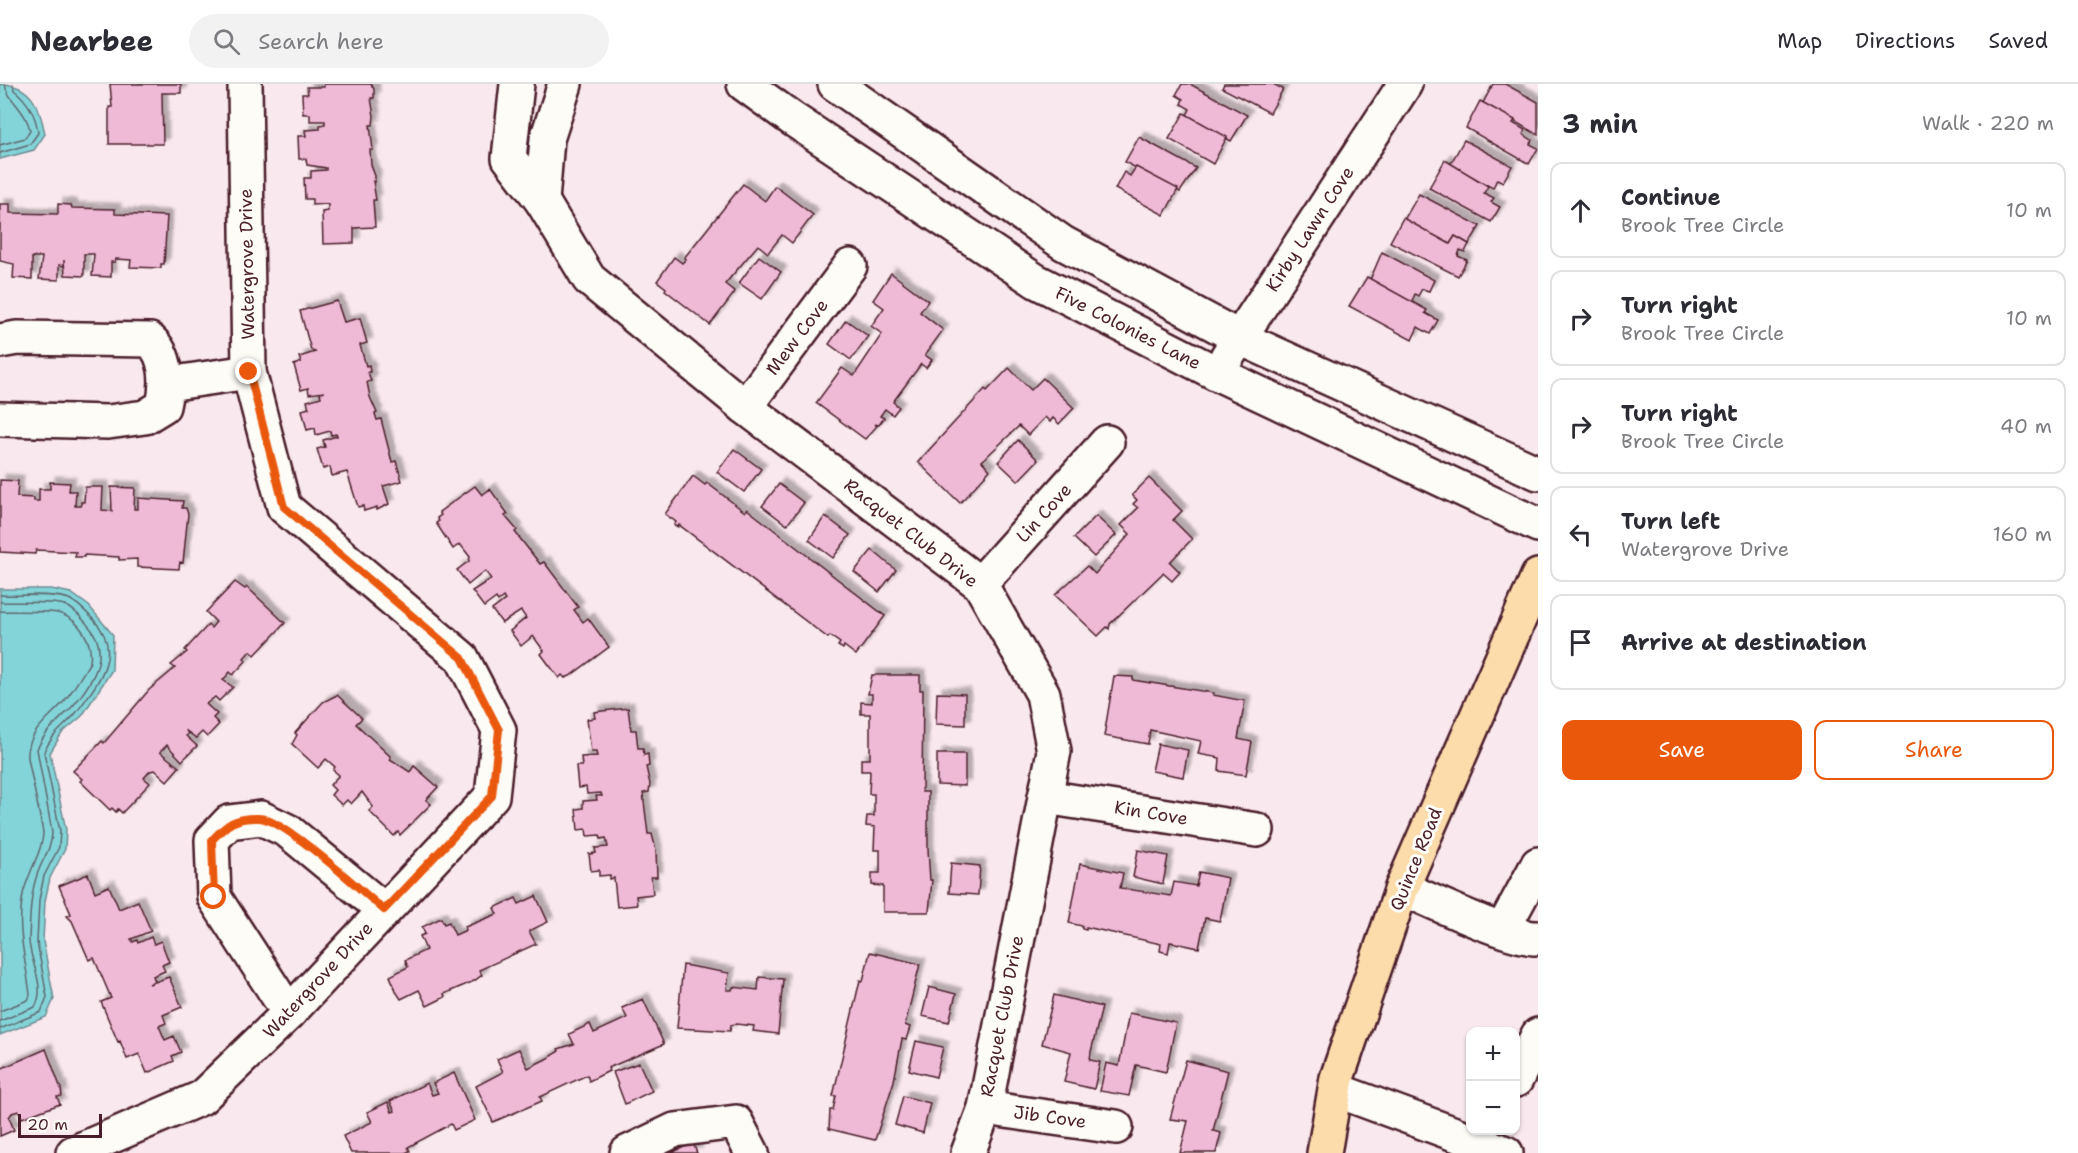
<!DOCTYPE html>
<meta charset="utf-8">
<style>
:root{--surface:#fff;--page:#f2f2f3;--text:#2b2b33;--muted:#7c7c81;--line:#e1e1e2;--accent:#ea580c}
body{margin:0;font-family:"Shantell Sans",sans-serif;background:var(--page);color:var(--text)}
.controls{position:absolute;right:18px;bottom:18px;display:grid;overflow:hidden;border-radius:12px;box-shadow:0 2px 4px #0004}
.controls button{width:54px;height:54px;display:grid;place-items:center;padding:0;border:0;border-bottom:2px solid var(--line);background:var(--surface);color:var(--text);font:30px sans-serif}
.scale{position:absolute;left:18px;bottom:15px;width:84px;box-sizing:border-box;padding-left:6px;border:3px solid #4a1f2b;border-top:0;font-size:16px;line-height:21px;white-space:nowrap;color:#4a1f2b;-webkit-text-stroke:4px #fdfcf7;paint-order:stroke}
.stop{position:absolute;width:18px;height:18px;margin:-14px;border:4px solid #ea580c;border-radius:50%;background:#fff}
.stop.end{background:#ea580c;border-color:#fff;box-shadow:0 2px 6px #0008}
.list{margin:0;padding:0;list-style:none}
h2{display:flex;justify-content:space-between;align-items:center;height:78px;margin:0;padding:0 24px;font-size:26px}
h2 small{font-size:20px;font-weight:400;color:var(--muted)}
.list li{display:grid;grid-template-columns:39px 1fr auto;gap:18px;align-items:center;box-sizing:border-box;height:96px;margin:0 12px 12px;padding:0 12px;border:2px solid var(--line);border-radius:12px}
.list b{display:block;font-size:22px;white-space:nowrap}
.list p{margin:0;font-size:20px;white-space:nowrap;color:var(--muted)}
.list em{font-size:20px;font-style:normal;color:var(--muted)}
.actions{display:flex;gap:12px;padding:18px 24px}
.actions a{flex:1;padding:14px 0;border:2px solid var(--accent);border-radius:12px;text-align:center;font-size:21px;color:var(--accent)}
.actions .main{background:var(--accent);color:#fff}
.icon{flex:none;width:33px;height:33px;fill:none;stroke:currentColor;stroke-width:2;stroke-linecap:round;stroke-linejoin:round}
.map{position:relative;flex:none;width:1538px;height:1069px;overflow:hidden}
header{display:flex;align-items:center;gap:36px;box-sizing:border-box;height:84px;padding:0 30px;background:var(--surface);border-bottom:2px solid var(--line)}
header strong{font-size:28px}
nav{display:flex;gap:33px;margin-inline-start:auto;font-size:21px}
.search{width:420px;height:54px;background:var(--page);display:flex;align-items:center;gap:15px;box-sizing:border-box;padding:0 21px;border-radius:33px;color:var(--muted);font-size:22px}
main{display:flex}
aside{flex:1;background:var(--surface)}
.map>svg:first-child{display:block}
.water{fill:#82d4d8;stroke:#6c8c93;stroke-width:1.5}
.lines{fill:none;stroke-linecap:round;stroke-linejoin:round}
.shore{stroke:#606770;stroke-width:1.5}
.building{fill:#efbad6;stroke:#4a1f2b;stroke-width:1.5;filter:url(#shadow)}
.minor-casing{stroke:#4a1f2b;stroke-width:38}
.major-casing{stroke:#4a1f2b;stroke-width:38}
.minor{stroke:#fdfcf7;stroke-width:33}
.major{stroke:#fddcac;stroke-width:33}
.route{stroke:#ea580c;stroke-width:8}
.labels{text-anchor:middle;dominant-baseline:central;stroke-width:6;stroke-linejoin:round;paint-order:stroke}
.street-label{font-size:18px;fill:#4a1f2b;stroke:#fdfcf7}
</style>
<header>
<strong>Nearbee</strong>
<div class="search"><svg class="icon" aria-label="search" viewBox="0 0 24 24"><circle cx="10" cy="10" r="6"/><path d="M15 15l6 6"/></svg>Search here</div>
<nav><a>Map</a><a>Directions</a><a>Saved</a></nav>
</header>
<main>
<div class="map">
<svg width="1538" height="1069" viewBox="0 0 1538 1069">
<defs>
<filter id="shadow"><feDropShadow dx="5.5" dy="-5.5" stdDeviation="1.5" flood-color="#0004"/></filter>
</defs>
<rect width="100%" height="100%" fill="#f9e8ed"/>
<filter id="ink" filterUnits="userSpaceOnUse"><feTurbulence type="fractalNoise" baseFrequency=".0167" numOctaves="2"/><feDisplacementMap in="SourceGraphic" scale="12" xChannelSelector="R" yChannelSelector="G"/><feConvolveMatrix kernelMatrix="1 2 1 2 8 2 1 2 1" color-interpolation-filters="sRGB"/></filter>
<g filter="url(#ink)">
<g class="water">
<path d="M0,0C31,0 40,23 45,50L34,66L0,75Z"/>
<path d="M0,505H51L71,509L89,522L113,551L112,586L82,632L62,649L50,669L66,746L65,765L50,794L45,817L43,857L54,915L46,933L0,951Z"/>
</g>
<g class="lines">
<g class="shore">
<path d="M0,61L25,54L30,47C27,26 6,15 5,0"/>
<path d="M0,69L30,60L38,49C36,31 28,17 14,6L13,0"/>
<path d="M0,511C17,512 56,509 69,515C78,519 87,529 94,536C123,568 100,596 79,625C67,642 54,646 44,668L60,747L59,763L44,792L39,816L37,858L47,913L41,928L0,945"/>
<path d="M0,518C17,519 51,517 64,521C73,524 80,532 86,539C113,567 94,597 72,623C58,638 46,645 37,665L52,748C52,765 42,775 37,791C30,811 30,834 29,855C29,877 47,902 35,923L0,937"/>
<path d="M0,527C14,528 50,526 61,530C81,537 93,559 90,578C82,591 75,603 66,615C52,633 26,647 28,674L43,748C43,766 28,789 23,810C16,845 26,877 30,911L28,916L0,927"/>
</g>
</g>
<g class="building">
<path d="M110,0H181V9H162L163,60H109V23H112Z"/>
<path d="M324,0H371L374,5V14H371L374,32L373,41H370L373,66H370L371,81L375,92V98L373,97L376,116H373L375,143L354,144V159L323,160L322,128L328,127V120L312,121V115H305L304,94H311V87L326,86V84L307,81L306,75H299L298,52H306L305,46L320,45V41L325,40V37H310V30H303L302,10H308L307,3H324Z"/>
<path d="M1182,0H1190L1247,31L1231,57L1186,33L1190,25L1181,20L1183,15L1176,11Z"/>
<path d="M1224,0H1273L1283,5L1270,29L1222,4Z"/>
<path d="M1493,0H1505L1538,18V51L1483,19Z"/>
<path d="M1480,17L1515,36L1513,39L1525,46L1523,50L1532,56L1530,60L1538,64L1529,80L1466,44Z"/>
<path d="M1184,29L1227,53L1213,80L1169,55Z"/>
<path d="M1139,53L1196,84L1180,108L1125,78Z"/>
<path d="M1464,56L1512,82L1503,98L1497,95L1493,104L1450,81Z"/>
<path d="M1445,76L1488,102L1484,109L1494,114L1491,118L1500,123L1491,138L1429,104Z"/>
<path d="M1136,83L1178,105L1164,131L1115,105L1124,88L1130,92Z"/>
<path d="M743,100L765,117L775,102L813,131L792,159L782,151L768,169L758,161L725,200L735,208L710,241L665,206L666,204L657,197L674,173L682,179L686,175L684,174Z"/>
<path d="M1419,110L1480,142L1469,160L1455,152L1450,160L1404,136Z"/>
<path d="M0,120H10V129L58,130V120L71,121L72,124L115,125V130L167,132L164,180H161V184L130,183L131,176L116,175L115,178H111V193L92,192L94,170H84V192L65,191L64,176V182L59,181V196L39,195L42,173H32V195L13,194L14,180L0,177Z"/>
<path d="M1403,134L1450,160L1455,152L1469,160L1465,168L1460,166L1458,172L1467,176L1458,192L1390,158Z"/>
<path d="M1382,168L1434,196L1429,207L1422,205L1418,212L1415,210L1411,219L1370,196Z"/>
<path d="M759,172L781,188L762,215L739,199Z"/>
<path d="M891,189L928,217L920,228L943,246L925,271L932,276L926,284L921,280L893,318L899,323L893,331L885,325L880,332L884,334L879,341L874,340L877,342L865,355L816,319L842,284L854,292L882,250L871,242L884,224L873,216Z"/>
<path d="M1367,193L1427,226L1425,229L1438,236L1430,250L1418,243L1412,256L1349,222Z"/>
<path d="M337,217L344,238L360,234L367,259L360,261L366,282L369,281L370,288H368L371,297L367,298L370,313L377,329L375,330L377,336L381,335L392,378L396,377L402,397L383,402L389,420L377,426V423L364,427L363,422L358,423L347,388L332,392L330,383L323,385L317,365L325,363L323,356L337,352L336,350L331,351L330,347L316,351L315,344L307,346L302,326L309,324L307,317L321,313L320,309L325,308L309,310L308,304L301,306L294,281L301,278L299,273L315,268L311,266L300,227Z"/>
<path d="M846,236L868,252L851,276L829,260Z"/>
<path d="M1009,284L1031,306L1043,294L1074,324L1059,340L1053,334L1050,338L1045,333L1028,351L1019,342L982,377L990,386L960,419L918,378L985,305L987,307Z"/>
<path d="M1018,356L1038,376L1018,397L998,378Z"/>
<path d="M734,365L761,385L744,408L717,388Z"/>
<path d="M693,392L705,401L707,399L745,428L747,425L885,532L856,571L844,562L843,565L838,562L840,559L830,552L828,554L679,441L678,443L674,441L676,438L665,430Z"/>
<path d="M1149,394L1182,427L1173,436L1192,455L1170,478L1180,488L1172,497L1163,489L1110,540L1109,545L1107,543L1098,552L1055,511L1087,482L1095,490L1130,450L1121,441L1138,424L1133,420L1137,416L1132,411Z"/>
<path d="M0,396L18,397L17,413L34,414V417H39V405H50V398L70,399L69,407H76L75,422H81V418H84L85,403H103L102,426L112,427L111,403L135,404L134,425H138V414L183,417L182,424H186L188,430L183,479L180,478L179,485L137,483V475L119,476V473L84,471V473H75L76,468L36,466L35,470L0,468Z"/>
<path d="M779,400L804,419L787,441L762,422Z"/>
<path d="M475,402L482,411L490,405L508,430L505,432L517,446L515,448L540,480L544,478L578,523L574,526L583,538L588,534L609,563L570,592L565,594L562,591L559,594L541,570L544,567L533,552L521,562L510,547L526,534L521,527L502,539L492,526L505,516L503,513L498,517L496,514L484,523L472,507L491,495L485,487L468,501L457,486L469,477L470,473L460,460L453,465L436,439L439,437L437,434L441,431L439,428Z"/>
<path d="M825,432L850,451L833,474L809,456Z"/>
<path d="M1096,432L1116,451L1094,473L1074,454Z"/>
<path d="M872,466L896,486L879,508L854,488Z"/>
<path d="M235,498L245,505L247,503L285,539L255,571L250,567L244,574L246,577L233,591L230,588L223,596L233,603L219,617L215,613L206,620L217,630L213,634L219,640L207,653L202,648L196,654L185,646L188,649L186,652L197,662L182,677L167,661L160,668L179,683L167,697L155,686L150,687L144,694L150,699L122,729L118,725L116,728L112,724L110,726L80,697L82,695L73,687L102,657L104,659L149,606L175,584L171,581L187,568L185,566L208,541L211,544L216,538L206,528Z"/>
<path d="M872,591H920V606H923L922,708H928V765L930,796H932L929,828H883V802L872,801V789H880V766H874L875,743L866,742L867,732H874V710H869L870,687H861V675H870V630H861V618L872,619V610H868Z"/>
<path d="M1114,592L1133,593V596L1214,609L1213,611L1245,617L1238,655L1252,658L1246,691L1219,687L1220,674L1198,670L1201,657L1150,646L1148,660L1104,652Z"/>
<path d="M937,609L965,610V641L936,640Z"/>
<path d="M337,611L362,634L356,640L391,673L390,675L410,688L414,682L438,703L426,716L431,720L400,751L398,748L394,752L369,727L373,723L362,708L351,720L347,716L342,721L331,711L335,706L330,701L339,691L333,686L335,683L326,675L318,684L292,660L297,651L295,649L323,618Z"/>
<path d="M628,624L631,646H636L638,664H643L644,671L648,670L649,682L646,683L650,700L649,708L643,709L648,750H652L656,766L657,793H651L653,810L636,812L637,821L617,823L614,794L610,795V791L599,792V786L591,787L589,770L596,769L595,764L608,763L606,754L601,755L600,751L587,752L586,745L578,746L576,725L583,724V717L597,716L596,712H602L601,709L587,710L586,703L578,704L576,682H582L581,673L597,672L596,668H591L587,635L595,634L594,628Z"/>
<path d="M1158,660L1188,666L1183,693L1152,687Z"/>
<path d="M937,670H965V702L937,701Z"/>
<path d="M1138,766L1168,772L1163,800L1133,793Z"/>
<path d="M951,779L980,782L978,811L949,809Z"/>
<path d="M1080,780L1123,789L1120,804L1171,812L1174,798L1196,802L1199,788L1228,794L1220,837L1205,834L1199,864L1170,858L1168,869L1160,867L1161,860L1086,843V846L1082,845V842L1069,839Z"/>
<path d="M88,790L95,808L109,802L119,825L138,817L151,847L131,855L133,858L137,856L138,859L151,853L154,860L161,857L169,878L162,881L165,887L153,892L155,897L149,900L169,893L182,923L163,931L166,939L159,942L165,956L174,952L181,968L172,972L174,977L147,989L139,970L127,975L120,957L118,958L101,918L111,914L94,874L89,876L72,837L67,832L71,830L59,802Z"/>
<path d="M536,812L548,838L529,847L536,860L479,886L482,891L474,897L444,910L445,913L427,922L419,906L401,915L397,909L390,892L408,883L405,876L426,866L420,852L425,850L422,843L441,834L444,840L449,838L455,851L466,846L465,843L497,830L494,824L516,814L519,820Z"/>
<path d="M870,868L920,880L905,941L910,943L906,956L902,955L894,997L875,1056L829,1045L830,1026H833L836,1012H833L860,896L863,897Z"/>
<path d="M683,881L729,889L727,906H732L733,903L758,906L759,893L783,895L778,950L753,947L754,942L736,940L731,941L730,947L677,944Z"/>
<path d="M929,903L956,910L949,938L922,932Z"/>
<path d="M1054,911L1102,923L1091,968L1090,976L1100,978L1094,1005L1064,998L1071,968L1042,960Z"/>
<path d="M643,915L664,960L608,984L609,987L589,997L587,991L540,1013L542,1017L493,1038L476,1002L503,988L497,975L519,965L528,984L548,974L559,967L558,965L574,960L569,950L590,940L594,949L627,934L622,924Z"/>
<path d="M1129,929L1176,939L1166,988L1136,981L1129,1012L1100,1007L1106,979L1119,982Z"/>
<path d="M916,957L943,963L936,993L909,986Z"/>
<path d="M46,965L61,1005L62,1012L57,1013L60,1020L22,1034L19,1027L12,1029L9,1033L14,1046L0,1052V985Z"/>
<path d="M1186,976L1228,987L1213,1047L1221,1049L1216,1069H1180L1188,1037L1170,1035Z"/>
<path d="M639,979L652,1007L625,1020L613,988Z"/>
<path d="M454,989L475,1036L454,1046L451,1040L408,1063L410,1067L405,1069H351L343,1052L372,1038L367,1028L388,1018L392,1028L395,1027L390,1017L427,999L432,1011L438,1009L433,999Z"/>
<path d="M903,1012L930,1019L923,1049L895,1041Z"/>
<path d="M693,1059L697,1069H671Z"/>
</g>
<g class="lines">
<defs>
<g id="minor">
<path d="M517,0L509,74L542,117L547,55L565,0"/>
<path d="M744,0L791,34L1036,197L1216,289L1538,441"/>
<path d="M835,0L1063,159L1240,254L1538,389"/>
<path d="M542,117L589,195L745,323L980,500L1043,610L1054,667L985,1024L968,1069"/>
<path d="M0,257L17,254L150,256C168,272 168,300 163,322L145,333L108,338L0,335"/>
<path d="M1227,273L1405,0"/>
<path d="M168,300L249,288"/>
<path d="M745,323L850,182"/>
<path d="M980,500L1107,358"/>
<path d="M1045,713L1257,746"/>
<path d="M1402,804C1432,817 1510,855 1538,854"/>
<path d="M1503,845L1538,780"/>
<path d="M289,929L214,813L212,756L229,738L261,734L288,747L384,826"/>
<path d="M1516,996L1538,951"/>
<path d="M1336,1006L1506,1069"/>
<path d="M985,1024L1116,1043"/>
<path d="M73,1069L201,1014L289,929L492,712L499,646L462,574L284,423L249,288L245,0"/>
<path d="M627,1069L675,1046L736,1038L752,1069"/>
</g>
<path id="major" d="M1324,1069L1337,994L1402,804L1538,492"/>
</defs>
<use href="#minor" class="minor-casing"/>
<use href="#major" class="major-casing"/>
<use href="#minor" class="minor"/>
<use href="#major" class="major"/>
</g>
</g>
<g class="lines" filter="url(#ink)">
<path class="route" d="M214,813L212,756C227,740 235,733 259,734C283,734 362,807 384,826L492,712L499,646L462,574L284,423L249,288"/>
</g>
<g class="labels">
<g class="street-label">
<text transform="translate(1310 145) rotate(-57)">Kirby Lawn Cove</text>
<text transform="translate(247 180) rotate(-91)">Watergrove Drive</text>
<text transform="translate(1128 244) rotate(27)">Five Colonies Lane</text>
<text transform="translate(797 253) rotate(-53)">Mew Cove</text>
<text transform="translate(1044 429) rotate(-48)">Lin Cove</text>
<text transform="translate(911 449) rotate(38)">Racquet Club Drive</text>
<text transform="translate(1151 729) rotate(9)">Kin Cove</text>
<text transform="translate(1416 775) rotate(-68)">Quince Road</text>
<text transform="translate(318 896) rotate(-47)">Watergrove Drive</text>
<text transform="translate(1002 932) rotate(-79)">Racquet Club Drive</text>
<text transform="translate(1050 1033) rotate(8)">Jib Cove</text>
</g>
</g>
</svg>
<div class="controls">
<button>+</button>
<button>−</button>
</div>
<div class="scale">20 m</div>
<div class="stop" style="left:214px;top:813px"></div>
<div class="stop end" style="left:249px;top:288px"></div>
</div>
<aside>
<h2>3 min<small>Walk · 220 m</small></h2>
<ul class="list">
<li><svg class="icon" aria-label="ahead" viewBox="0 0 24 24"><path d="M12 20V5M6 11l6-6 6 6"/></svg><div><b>Continue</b><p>Brook Tree Circle</p></div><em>10 m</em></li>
<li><svg class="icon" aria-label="right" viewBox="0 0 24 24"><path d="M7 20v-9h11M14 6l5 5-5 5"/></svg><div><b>Turn right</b><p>Brook Tree Circle</p></div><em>10 m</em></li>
<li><svg class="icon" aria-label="right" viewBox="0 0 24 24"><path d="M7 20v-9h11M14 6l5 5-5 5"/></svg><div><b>Turn right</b><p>Brook Tree Circle</p></div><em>40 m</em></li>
<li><svg class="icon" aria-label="left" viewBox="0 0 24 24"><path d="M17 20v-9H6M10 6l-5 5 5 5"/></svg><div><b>Turn left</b><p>Watergrove Drive</p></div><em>160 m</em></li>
<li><svg class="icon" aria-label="arrive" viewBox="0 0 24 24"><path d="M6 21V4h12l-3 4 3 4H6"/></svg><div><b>Arrive at destination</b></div></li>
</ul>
<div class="actions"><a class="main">Save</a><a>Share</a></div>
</aside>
</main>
